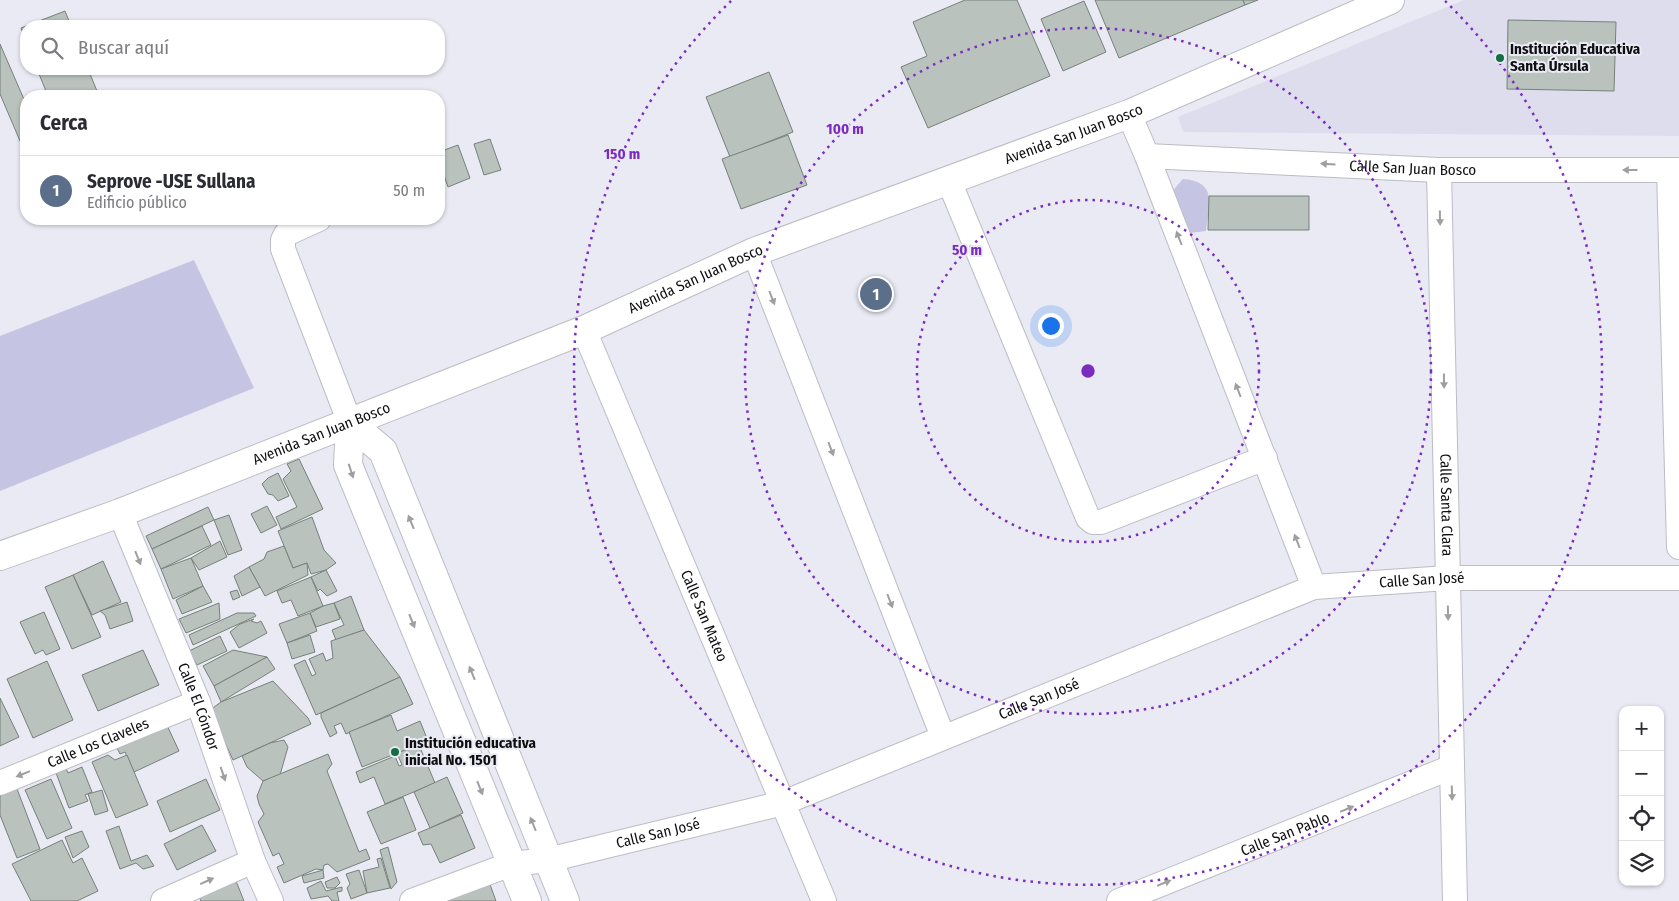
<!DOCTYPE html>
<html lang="es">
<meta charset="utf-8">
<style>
:root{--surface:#fff;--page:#f2f2f3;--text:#2b2b33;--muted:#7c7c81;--line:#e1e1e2;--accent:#b45309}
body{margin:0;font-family:"Fira Sans Condensed",sans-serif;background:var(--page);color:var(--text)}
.controls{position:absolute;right:15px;bottom:15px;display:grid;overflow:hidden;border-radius:10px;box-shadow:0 1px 4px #0004}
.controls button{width:45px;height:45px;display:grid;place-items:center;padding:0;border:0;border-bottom:1px solid var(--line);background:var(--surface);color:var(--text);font:25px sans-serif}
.you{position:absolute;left:1050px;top:325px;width:18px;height:18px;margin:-12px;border:4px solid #fff;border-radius:50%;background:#1a73e8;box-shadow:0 0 0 8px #1a73e833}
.badge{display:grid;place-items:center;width:32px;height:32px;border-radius:50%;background:var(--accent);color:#fff;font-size:16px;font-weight:700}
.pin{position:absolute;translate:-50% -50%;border:2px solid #fff;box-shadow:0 1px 5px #0006}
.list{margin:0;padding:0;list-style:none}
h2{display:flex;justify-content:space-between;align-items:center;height:65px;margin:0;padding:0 20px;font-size:21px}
h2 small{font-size:16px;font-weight:400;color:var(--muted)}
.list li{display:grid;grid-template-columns:32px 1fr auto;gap:15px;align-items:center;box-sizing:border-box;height:70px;padding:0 20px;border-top:1px solid var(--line)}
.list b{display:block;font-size:19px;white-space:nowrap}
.list p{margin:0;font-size:16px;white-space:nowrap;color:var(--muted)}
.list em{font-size:16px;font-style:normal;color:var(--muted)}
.icon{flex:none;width:28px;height:28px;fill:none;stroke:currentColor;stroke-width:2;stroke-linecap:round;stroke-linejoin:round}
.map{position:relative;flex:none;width:1679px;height:901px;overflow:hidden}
.search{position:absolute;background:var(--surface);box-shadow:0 1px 4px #0004;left:20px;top:20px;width:425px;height:55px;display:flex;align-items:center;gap:12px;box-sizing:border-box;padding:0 18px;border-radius:20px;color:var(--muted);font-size:19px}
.panel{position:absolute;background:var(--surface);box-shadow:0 1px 4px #0004;left:20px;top:90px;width:425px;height:135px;border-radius:20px}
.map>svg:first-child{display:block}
.built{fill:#dde}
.green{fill:#c5c4e2}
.building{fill:#b9c2bc;stroke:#77807a}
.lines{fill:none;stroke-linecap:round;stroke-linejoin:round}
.minor-casing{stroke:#bcbcc5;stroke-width:26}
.tertiary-casing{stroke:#bcbcc5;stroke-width:30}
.minor{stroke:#fff;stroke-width:24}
.tertiary{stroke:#fff;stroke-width:28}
.oneway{fill:#9f9fa0}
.ring{fill:none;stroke:#7b2cbf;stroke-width:2.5;stroke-dasharray:2.5 5}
.poi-dot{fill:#136e43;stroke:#eaeaf4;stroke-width:2}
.labels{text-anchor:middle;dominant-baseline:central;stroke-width:4;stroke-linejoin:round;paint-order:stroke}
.poi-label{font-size:15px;font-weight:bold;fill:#0f0f12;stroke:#eaeaf4;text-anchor:start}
.street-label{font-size:15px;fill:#0f0f12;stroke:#eaeaf4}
.centre{fill:#7b2cbf;stroke:#eaeaf4;stroke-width:2.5}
.ring-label{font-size:15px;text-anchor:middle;font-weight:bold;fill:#7b2cbf;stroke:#eaeaf4;stroke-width:4;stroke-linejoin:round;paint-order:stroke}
</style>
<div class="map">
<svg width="1679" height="901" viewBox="0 0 1679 901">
<rect width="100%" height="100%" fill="#eaeaf4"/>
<path class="built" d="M1464,0H1679V136L1183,132L1178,117Z"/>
<g class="green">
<path d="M1183,179C1218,182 1209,204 1206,231L1182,234L1170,198L1175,188Z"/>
<path d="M194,260L254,388L0,491V336Z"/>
</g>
<g class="building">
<path d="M965,0H1017L1050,76L928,128L901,67L927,56L913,22Z"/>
<path d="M1095,0H1243L1245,5L1119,58Z"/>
<path d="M1243,0H1258L1245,5Z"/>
<path d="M1084,1L1106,52L1063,71L1041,19Z"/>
<path d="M65,11L71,26H26V41L21,28Z"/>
<path d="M1508,20L1616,22L1614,91L1507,89Z"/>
<path d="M0,44L26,104V155L0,94Z"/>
<path d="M37,69H88L99,96H48Z"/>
<path d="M769,72L793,132L730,157L706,97Z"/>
<path d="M788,135L807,185L741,209L722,159Z"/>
<path d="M490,139L501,170L484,175L474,144Z"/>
<path d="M458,145L470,178L448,187L439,161V152Z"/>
<path d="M1209,196H1309V230H1208Z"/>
<path d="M299,459L323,509L281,529L276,517L297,507L283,479L291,471L287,464Z"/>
<path d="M278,473L289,496L278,501L273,495L268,494L262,484L268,478Z"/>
<path d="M267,506L277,525L261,533L251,514Z"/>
<path d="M208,507L214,520L152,549L146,536Z"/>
<path d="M229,515L242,550L228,555L214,520Z"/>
<path d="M312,517L324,550L336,563L326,570L311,574L307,563L293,568L278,531Z"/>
<path d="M202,526L211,545L161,569L152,549Z"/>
<path d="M220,541L227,557L199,570L191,558Z"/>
<path d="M284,546L293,568L307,563L308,575L265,596L249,567L264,559L267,552Z"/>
<path d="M191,558L203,586L173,599L161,569Z"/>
<path d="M103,561L121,602L92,615L73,575Z"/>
<path d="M249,567L260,587L242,596L234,576Z"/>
<path d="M326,570L337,591L327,596L320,589L318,591L311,577Z"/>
<path d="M73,575L101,637L72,649L45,587Z"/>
<path d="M311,577L323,606L298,616L291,600L282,603L277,591Z"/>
<path d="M203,586L212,602L182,614L176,600Z"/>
<path d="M237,590L240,597L233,600L230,592Z"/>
<path d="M351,596L364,630L336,640L332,630L344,625L334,603Z"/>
<path d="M127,602L133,621L110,629L105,615L100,611Z"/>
<path d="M219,603L220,619L186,633L179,619Z"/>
<path d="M334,603L340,619L316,627L310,613L323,606Z"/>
<path d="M44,612L60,649L46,655L43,650L35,654L20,622Z"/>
<path d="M237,613H254L256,616L193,645L189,635Z"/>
<path d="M310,613L317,631L287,643L279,624Z"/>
<path d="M254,619L251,621L257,623L261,621L267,633L239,648L230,632L240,624Z"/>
<path d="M364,630L400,677L316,715L294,665L305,660L312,676L316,674L309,659L323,653L326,661L333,658L331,641Z"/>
<path d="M310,635L315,652L292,659L287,643Z"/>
<path d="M220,636L227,651L197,665L189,651Z"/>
<path d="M143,650L159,685L98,711L82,675Z"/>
<path d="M233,650L267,657L214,686L203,666Z"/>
<path d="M267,657L275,669L221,702L214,686Z"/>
<path d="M47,661L73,720L33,738L7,679Z"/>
<path d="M400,677L413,704L346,734L341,723L334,726L337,733L330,737L321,717V713Z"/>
<path d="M273,681L308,718L311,724L233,760L210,710L221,702Z"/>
<path d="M0,698L19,737L0,746Z"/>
<path d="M391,715L397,731L420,721L428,741L362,767L349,732Z"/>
<path d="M165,721L179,751L134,772L125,752L120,754L115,744Z"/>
<path d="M284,740L288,747L280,775L263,781L247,767L242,756L270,743Z"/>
<path d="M419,745L435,783L385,804L374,777L360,783L356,772L395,756L399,766L402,765L397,753Z"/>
<path d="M328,754L332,764L327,771L359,852L366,849L370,859L337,872L328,864L324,865L323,870L316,869L284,883L277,867L284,864L279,853L273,856L258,822L264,814L259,804L257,796L263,781Z"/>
<path d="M108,755L115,760L127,755L148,805L116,818L92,762Z"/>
<path d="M65,766L68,773L82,767L92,792L85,795L88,801L69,808L55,770Z"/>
<path d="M447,777L463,813L430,828L414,792Z"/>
<path d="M51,779L72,828L47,839L25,790Z"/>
<path d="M206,779L220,810L170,832L157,801Z"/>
<path d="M17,789L40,849L17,858L0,815V796Z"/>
<path d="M102,790L108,811L95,815L88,794Z"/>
<path d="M403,797L416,830L381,844L367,812Z"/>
<path d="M461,815L475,848L440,863L431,844L423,845L418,833Z"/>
<path d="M202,825L216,851L177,870L164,844Z"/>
<path d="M119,826L131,861L147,855L154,866L143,869L136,863L120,869L106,831Z"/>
<path d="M82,831L89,847L73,858L65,837Z"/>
<path d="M62,840L73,863L82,858L98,891L77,901H31L12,864Z"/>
<path d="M388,847L397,882L391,889L380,850Z"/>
<path d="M381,858L390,888L367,893L363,871L379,867L377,859Z"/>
<path d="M323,870L324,878L304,883L302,876Z"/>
<path d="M359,870L367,893L351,899L347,888L350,884L346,874Z"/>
<path d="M337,877L340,883L335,888H327L325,882Z"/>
<path d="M488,879L496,901H435Z"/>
<path d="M236,881L244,901H201L199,897Z"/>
<path d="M321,881L326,891L342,887V891L337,892L339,901H332L328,896L311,899L307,888Z"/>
</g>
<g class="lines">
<defs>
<g id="minor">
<path d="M1129,114L1147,156L1314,587"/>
<path id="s1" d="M1147,156L1439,170H1679"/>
<path id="s2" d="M1439,170L1455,901"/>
<path d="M1669,170L1679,547"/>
<path d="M949,181L1088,518L1093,522H1101L1265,458"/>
<path d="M319,219L286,234L283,240V249L350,423"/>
<path d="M754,252L943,737"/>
<path id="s3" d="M584,330L824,901"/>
<path id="s4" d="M120,513L198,702L253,861L271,901"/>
<path id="s5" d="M0,783L198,702"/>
<path d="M163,901L253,861"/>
<path id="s6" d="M412,901L511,864L548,860L783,803L1314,587L1448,578H1679"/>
<path id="s7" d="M1119,901L1452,767"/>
</g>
<g id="tertiary">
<path d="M350,423L383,451L565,901"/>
<path d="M350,423L348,465L527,901"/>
<path id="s8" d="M0,556L120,513L584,330L754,252L1129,114L1390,0"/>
</g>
</defs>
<use href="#minor" class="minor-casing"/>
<use href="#tertiary" class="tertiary-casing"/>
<use href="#minor" class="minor"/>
<use href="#tertiary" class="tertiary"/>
</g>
<defs><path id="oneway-solid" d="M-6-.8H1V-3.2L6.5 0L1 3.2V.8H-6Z" transform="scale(1.25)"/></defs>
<g class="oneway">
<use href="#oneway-solid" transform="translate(1328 164) rotate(-177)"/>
<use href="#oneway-solid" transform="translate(1630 170) rotate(180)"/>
<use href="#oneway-solid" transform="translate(1440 218) rotate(89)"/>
<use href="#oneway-solid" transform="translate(1179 238) rotate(-111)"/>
<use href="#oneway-solid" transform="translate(772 298) rotate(69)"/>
<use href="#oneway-solid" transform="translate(1444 381) rotate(89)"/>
<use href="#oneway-solid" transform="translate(1238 390) rotate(-111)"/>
<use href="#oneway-solid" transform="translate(831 449) rotate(69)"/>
<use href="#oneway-solid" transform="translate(351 471) rotate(72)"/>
<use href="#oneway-solid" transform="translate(411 522) rotate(-112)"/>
<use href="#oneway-solid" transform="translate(1297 541) rotate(-111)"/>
<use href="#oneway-solid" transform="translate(138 558) rotate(68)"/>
<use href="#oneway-solid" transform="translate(890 601) rotate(69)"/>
<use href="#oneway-solid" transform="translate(1448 613) rotate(89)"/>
<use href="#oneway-solid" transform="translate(412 621) rotate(68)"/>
<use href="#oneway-solid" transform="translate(472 673) rotate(-112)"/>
<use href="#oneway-solid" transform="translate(23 774) rotate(158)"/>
<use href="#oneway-solid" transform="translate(223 774) rotate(71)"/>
<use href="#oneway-solid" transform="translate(480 788) rotate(68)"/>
<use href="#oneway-solid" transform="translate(1452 793) rotate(88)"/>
<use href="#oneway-solid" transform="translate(1347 809) rotate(-22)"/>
<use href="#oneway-solid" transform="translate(533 824) rotate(-112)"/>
<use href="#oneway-solid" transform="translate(207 881) rotate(-24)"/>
<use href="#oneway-solid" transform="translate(1164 883) rotate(-22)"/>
</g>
<g class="ring">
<circle cx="1088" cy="371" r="171"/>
<circle cx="1088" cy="371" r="343"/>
<path d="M1445 1A514 514 0 1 1 731 1"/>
</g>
<g class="poi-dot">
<circle cx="1500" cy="58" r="5"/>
<circle cx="395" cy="752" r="5"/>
</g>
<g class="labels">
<g class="poi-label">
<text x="1510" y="49">Institución Educativa<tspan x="1510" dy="17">Santa Úrsula</tspan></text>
<text x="405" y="743">Institución educativa<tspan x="405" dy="17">inicial No. 1501</tspan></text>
</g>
<g class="street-label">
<text stroke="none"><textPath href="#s8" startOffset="1154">Avenida San Juan Bosco</textPath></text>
<text stroke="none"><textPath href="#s1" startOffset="266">Calle San Juan Bosco</textPath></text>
<text stroke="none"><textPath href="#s8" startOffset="749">Avenida San Juan Bosco</textPath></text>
<text stroke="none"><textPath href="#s8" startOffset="344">Avenida San Juan Bosco</textPath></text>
<text stroke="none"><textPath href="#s2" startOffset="335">Calle Santa Clara</textPath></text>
<text stroke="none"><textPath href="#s6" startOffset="1066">Calle San José</textPath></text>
<text stroke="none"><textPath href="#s3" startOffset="310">Calle San Mateo</textPath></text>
<text stroke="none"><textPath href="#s6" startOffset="661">Calle San José</textPath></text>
<text stroke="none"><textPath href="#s4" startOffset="209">Calle El Cóndor</textPath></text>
<text stroke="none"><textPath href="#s5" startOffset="106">Calle Los Claveles</textPath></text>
<text stroke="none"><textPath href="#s6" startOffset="256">Calle San José</textPath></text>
<text stroke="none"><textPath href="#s7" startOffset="179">Calle San Pablo</textPath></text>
</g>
</g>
<circle cx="1088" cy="371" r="8" class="centre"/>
<g class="ring-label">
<text x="845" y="134">100 m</text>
<text x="622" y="159">150 m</text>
<text x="967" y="255">50 m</text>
</g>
</svg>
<div class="controls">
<button>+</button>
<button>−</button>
<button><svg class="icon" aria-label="locate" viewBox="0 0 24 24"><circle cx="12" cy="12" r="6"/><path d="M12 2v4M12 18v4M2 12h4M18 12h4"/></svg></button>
<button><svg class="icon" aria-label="layers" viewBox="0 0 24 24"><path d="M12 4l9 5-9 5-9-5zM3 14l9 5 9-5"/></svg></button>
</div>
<div class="you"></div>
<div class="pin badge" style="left:876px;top:294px;background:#5c6f8a">1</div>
<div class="search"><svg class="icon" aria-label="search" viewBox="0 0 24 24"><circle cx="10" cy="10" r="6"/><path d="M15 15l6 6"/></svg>Buscar aquí</div>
<section class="panel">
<h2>Cerca<small></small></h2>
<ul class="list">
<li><span class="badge" style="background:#5c6f8a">1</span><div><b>Seprove -USE Sullana</b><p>Edificio público</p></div><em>50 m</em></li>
</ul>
</section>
</div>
